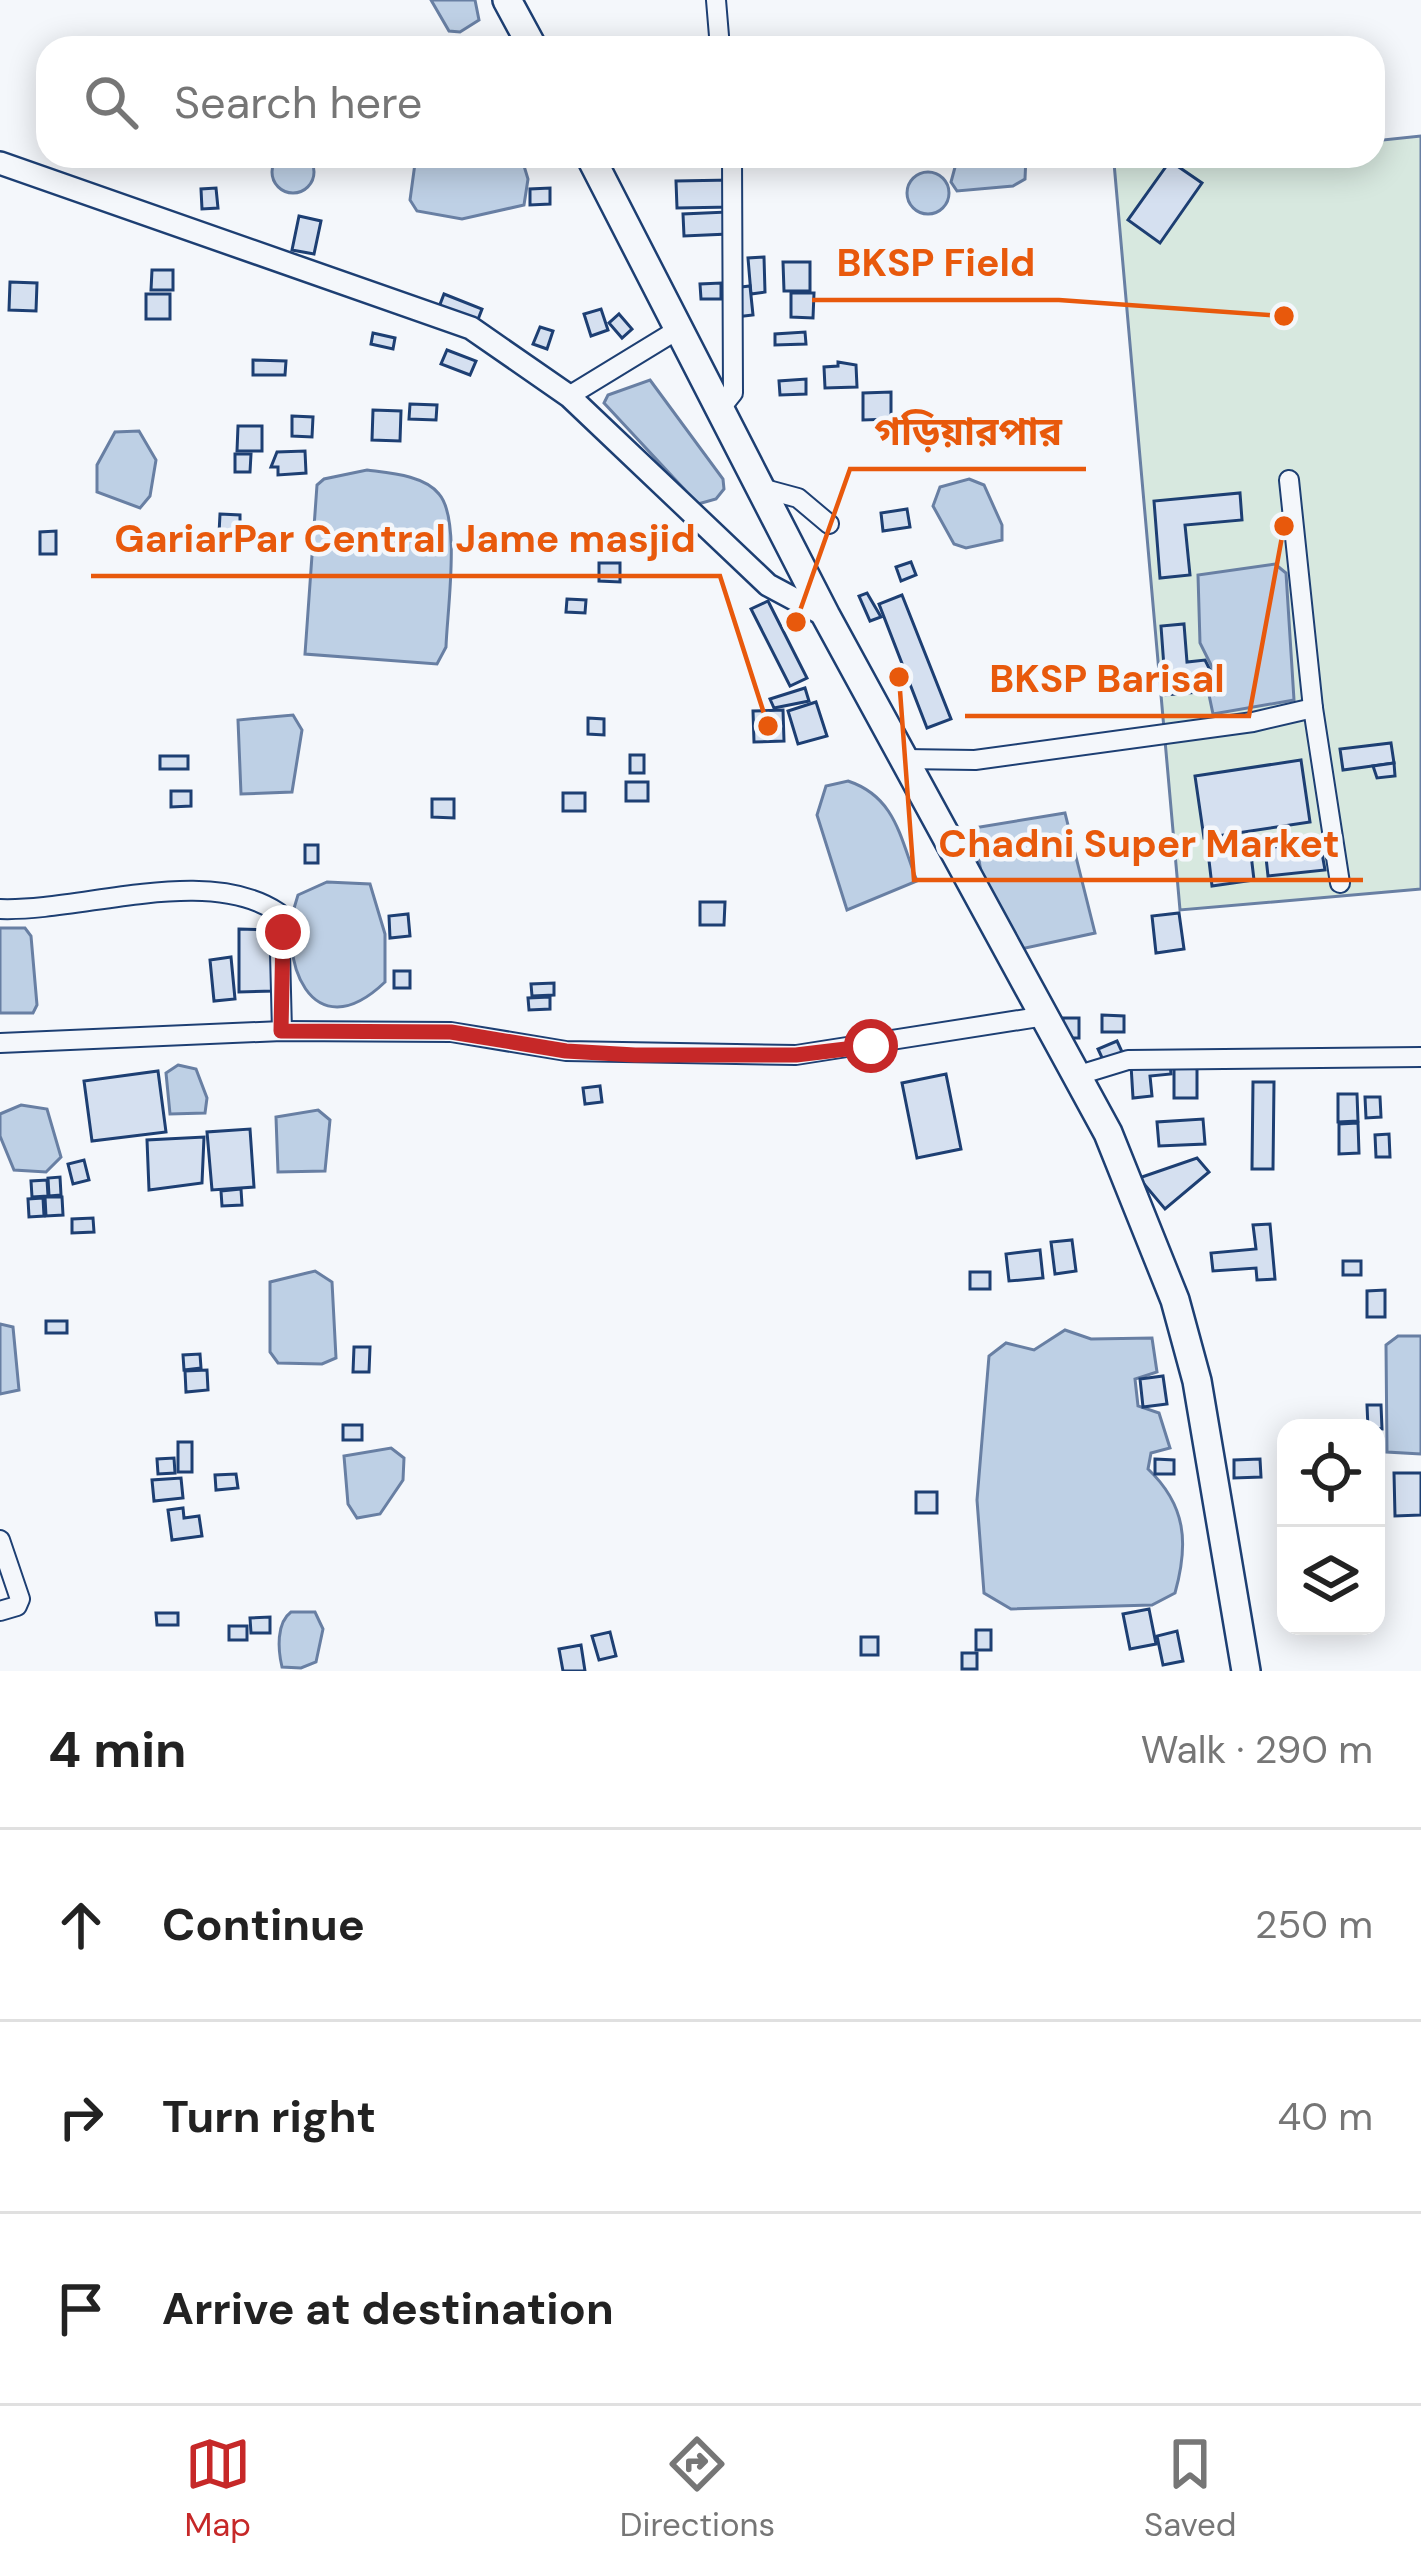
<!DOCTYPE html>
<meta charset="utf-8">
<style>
:root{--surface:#fff;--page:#f6f6f6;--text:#222;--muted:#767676;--line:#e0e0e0;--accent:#c62828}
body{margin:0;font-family:"DM Sans","Noto Sans Bengali",sans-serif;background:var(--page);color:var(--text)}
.controls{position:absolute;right:36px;bottom:36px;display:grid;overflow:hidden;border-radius:24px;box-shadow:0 6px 30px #0003}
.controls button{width:108px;height:108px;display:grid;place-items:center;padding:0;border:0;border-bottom:3px solid var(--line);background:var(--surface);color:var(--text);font:60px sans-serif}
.stop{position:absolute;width:36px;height:36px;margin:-27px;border:9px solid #c62828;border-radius:50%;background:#fff}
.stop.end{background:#c62828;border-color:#fff;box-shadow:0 3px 12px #0008}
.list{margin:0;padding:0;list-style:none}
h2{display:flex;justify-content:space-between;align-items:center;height:156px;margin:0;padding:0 48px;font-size:51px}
h2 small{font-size:39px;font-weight:400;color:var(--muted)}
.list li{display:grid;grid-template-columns:78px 1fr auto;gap:36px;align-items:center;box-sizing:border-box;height:192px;padding:0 48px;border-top:3px solid var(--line)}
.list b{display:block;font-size:45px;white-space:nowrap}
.list em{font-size:39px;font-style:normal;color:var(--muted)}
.icon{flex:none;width:66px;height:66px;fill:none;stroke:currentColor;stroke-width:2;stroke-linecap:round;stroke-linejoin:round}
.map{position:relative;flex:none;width:1421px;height:1671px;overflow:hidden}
.search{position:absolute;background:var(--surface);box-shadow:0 6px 30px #0003;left:36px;right:36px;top:36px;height:132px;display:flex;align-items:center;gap:30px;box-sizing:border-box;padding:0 42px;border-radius:36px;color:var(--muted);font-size:45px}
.sheet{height:732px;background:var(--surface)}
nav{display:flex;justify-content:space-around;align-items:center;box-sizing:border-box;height:168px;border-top:3px solid var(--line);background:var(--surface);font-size:33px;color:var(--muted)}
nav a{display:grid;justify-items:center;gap:6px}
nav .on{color:var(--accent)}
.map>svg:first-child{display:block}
.green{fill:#d7e8df;stroke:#687fa3;stroke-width:3}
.water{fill:#bed0e5;stroke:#687fa3;stroke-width:3}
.building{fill:#d5e0f0;stroke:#1d3f73;stroke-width:3}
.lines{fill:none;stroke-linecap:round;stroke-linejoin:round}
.minor-casing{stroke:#1d3f73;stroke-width:22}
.major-casing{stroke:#1d3f73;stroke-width:26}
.highway-casing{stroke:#1d3f73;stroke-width:32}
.minor{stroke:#f4f7fb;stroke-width:18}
.major{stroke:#f4f7fb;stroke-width:21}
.highway{stroke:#f4f7fb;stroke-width:27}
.route{stroke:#c62828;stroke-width:15}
.leader{fill:none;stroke:#e8590c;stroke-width:4.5}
.callout-dot{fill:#e8590c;stroke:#f4f7fb;stroke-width:4.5}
.callout-label{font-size:39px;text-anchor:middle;font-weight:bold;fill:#e8590c;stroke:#f4f7fb;stroke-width:9;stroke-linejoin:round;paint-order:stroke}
</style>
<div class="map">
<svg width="1421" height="1671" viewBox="0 0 1421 1671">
<rect width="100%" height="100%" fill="#f4f7fb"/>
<path class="green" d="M1421,136V889L1180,910L1114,163L1197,156H1373V141Z"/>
<g class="water">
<path d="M431,0H475L479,20L460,32L449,31Z"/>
<circle cx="293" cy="172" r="21"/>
<path d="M416,156H521L528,179L524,205L462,219L417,211L410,200Z"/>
<path d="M958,156H1026L1025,179L1013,186L957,191L951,182Z"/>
<circle cx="928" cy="193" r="21"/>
<path d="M650,380L723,479L724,489L716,499L698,504L604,403L608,395Z"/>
<path d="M139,431L156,460L150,496L140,508L97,492V465L115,432Z"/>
<path d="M367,470C389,473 424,475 439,494C461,519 447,612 446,647L437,664L305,654L317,485L324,479Z"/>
<path d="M969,479L984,485L1002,525V540L966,548L954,544L933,506L940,487Z"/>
<path d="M1275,564L1286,573L1294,700L1213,714L1208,690L1213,669L1200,643L1198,575Z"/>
<path d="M293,715L302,730L292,792L241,794L238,720Z"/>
<path d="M848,781C896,797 900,838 917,881L847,910L817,815L826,786Z"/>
<path d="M1065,813L1095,933L1016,950L988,917L974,828Z"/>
<path d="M327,882L370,884L385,934V982C312,1052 275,959 298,895Z"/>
<path d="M0,928H25L31,936L37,1005L33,1013H0Z"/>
<path d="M178,1065L196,1069L207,1098L205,1113L170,1114L166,1073Z"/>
<path d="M21,1105L47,1109L61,1157L46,1172L14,1170L0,1136V1114Z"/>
<path d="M318,1110L330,1120L325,1171L278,1172L276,1117Z"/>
<path d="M315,1271L332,1282L336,1358L322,1364L278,1363L270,1352V1282Z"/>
<path d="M0,1324L13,1327L19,1390L0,1394Z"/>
<path d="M1065,1330L1091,1339L1152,1338L1157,1372L1135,1379L1138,1406L1159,1413L1170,1448L1151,1453L1148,1469C1186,1505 1189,1543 1175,1593L1152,1605L1011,1609L984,1593L977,1500L989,1356L1006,1343L1034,1350Z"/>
<path d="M1398,1336H1421V1454L1387,1452L1386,1345Z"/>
<path d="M391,1448L404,1458L403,1480L380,1514L357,1518L348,1504L344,1456Z"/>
<path d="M291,1612H315L323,1629L316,1662L301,1668L282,1667C278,1650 276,1623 291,1612Z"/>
</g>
<g class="building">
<path d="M1170,161L1202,183L1160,243L1128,220Z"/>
<path d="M731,180V207L677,208L676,181Z"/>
<path d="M216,188L218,208L202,209L201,189Z"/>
<path d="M550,188V204L530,205V189Z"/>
<path d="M727,212L728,234L684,236L683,214Z"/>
<path d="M299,216L321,221L314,254L292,250Z"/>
<path d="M764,257L765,292L751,294L748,258Z"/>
<path d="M783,262H810V291H784Z"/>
<path d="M152,270H173V290H151Z"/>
<path d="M10,282L37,283L36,311L9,310Z"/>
<path d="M721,283V299H701L700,284Z"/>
<path d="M750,286L753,315L735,317L732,288Z"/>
<path d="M791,293H814L813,318L791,317Z"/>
<rect x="146" y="294" width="24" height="25"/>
<path d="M444,294L482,309L477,322L439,307Z"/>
<path d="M601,309L608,330L591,336L584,314Z"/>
<path d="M619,314L632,329L622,338L609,323Z"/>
<path d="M540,327L553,331L547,349L533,344Z"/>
<path d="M805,332L806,344L775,345V334Z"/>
<path d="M373,333L395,338L393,349L371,344Z"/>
<path d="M447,350L476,361L470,375L441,364Z"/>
<path d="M253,360L286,361L285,375H253Z"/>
<path d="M838,362L856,365L857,387L825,388L824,367L838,366Z"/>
<path d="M806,379V394L780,395L779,381Z"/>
<path d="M891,392V419L863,420V393Z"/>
<path d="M410,404L437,405L436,420L409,419Z"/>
<path d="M373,410L401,411L400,441L372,440Z"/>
<path d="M292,416L313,417L312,437L292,436Z"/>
<path d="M238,426H262V451H237Z"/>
<path d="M305,451L306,473L278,475V467H271L277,452Z"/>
<path d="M235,454H251L250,472H235Z"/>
<path d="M1240,493L1242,520L1185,525L1190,575L1160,578L1154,501Z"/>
<path d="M907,509L910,527L883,531L881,513Z"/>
<path d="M220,514L240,515V534H219Z"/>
<path d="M56,531V554H40V532Z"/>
<path d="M911,562L916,575L901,581L896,567Z"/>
<path d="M599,563H620V582L599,581Z"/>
<path d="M867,593L881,617L870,621L859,596Z"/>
<path d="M902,595L951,719L927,728L879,604Z"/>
<path d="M567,599L586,600L585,613L566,612Z"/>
<path d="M768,601L807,678L790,686L751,609Z"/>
<path d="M1184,624L1187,662L1205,660L1212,674L1199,675L1201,692L1166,695L1161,626Z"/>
<path d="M805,688L809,701L774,708L770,699Z"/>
<path d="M816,702L827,736L798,744L788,711Z"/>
<path d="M783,710L784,741L754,742L753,711Z"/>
<path d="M588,718L604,719V735L588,734Z"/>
<path d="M1391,743L1394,763L1343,770L1340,749Z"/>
<rect x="630" y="755" width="14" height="18"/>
<rect x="160" y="756" width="28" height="13"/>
<path d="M1301,760L1310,822L1204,838L1195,776Z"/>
<path d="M1394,763L1395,776L1377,778L1373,766Z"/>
<rect x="626" y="782" width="22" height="19"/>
<path d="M171,791H191V806L171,807Z"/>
<rect x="563" y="793" width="22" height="18"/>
<path d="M432,799H454V818L432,817Z"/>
<path d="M1320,842L1325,870L1268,876L1265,848Z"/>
<rect x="305" y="845" width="13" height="18"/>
<path d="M1250,846L1254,880L1212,886L1208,852Z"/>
<path d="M700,902H725L724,925H700Z"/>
<path d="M1179,913L1184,949L1156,953L1152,916Z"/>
<path d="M408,914L410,936L390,938L389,916Z"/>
<path d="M239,929L275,930V991L239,992Z"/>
<path d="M231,957L235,999L214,1001L210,960Z"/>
<rect x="394" y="971" width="16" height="17"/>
<path d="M554,983V995L532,996L531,984Z"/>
<path d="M550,997V1009L529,1010L528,998Z"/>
<path d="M1102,1015L1124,1016V1032H1102Z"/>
<path d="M1063,1018H1079V1038H1062Z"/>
<path d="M1117,1041L1123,1054L1104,1062L1098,1049Z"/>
<path d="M1170,1062L1171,1074L1150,1076L1152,1096L1133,1098L1131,1065Z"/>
<path d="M1197,1064V1098H1174V1065Z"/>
<path d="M158,1071L166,1132L92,1141L84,1081Z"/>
<path d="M946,1074L961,1149L917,1158L902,1083Z"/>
<path d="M1253,1082H1274L1273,1169H1252Z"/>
<path d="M600,1086L602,1102L585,1104L583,1088Z"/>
<path d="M1338,1094H1357L1358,1121L1338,1122Z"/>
<path d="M1365,1097H1380L1381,1117L1366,1118Z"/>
<path d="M1203,1119L1205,1144L1159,1146L1157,1122Z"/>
<path d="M1358,1123L1359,1153L1339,1154V1124Z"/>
<path d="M250,1129L254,1187L212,1190L207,1132Z"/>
<path d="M1389,1134L1390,1157H1376L1375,1135Z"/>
<path d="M204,1137L202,1183L149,1190L147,1140Z"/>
<path d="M1197,1158L1209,1172L1165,1209L1139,1178Z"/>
<path d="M84,1160L89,1180L73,1184L68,1164Z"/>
<path d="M60,1177L61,1195L49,1196L48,1178Z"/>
<path d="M47,1180L48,1196L32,1197L31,1181Z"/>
<path d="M241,1189L242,1205L222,1206L221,1191Z"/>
<path d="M45,1197H62L63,1215L46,1216Z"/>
<path d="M43,1198L44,1216L29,1217L28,1199Z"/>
<path d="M93,1218L94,1232L72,1233V1219Z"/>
<path d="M1270,1224L1275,1279L1257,1280L1256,1268L1213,1271L1211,1253L1256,1249L1253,1225Z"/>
<path d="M1072,1240L1076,1271L1055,1274L1051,1242Z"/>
<path d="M1040,1250L1043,1278L1009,1281L1006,1254Z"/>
<rect x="1343" y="1261" width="18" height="14"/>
<rect x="970" y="1272" width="20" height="17"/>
<path d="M1385,1290V1317H1367V1291Z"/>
<rect x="46" y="1321" width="21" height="12"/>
<path d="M354,1347H370L369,1372H353Z"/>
<path d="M200,1354L201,1368L184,1370L183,1355Z"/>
<path d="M207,1370L208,1390L186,1392L185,1371Z"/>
<path d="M1163,1376L1167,1404L1143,1407L1140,1379Z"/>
<path d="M1367,1405H1381L1382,1429L1368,1428Z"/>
<rect x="343" y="1425" width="19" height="15"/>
<rect x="178" y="1442" width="14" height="30"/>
<path d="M174,1458L175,1473L158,1474L157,1459Z"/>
<path d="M1155,1459L1174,1460V1474H1155Z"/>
<path d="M1260,1459L1261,1477L1234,1478V1460Z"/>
<path d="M1394,1473H1421V1515L1395,1516Z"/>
<path d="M236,1474L238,1488L216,1490L215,1475Z"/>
<path d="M181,1478L183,1498L154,1501L152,1480Z"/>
<rect x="916" y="1492" width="21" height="21"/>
<path d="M183,1508L184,1518L199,1516L202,1536L172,1540L168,1510Z"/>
<path d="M1149,1609L1156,1644L1130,1649L1123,1614Z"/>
<path d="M156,1613H178V1625H157Z"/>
<path d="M270,1617V1633H251L250,1618Z"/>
<rect x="229" y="1626" width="18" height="14"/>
<rect x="976" y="1630" width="15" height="20"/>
<path d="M1177,1631L1183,1661L1163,1665L1157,1636Z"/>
<path d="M610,1632L616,1656L599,1660L592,1636Z"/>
<rect x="861" y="1637" width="17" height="18"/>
<path d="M581,1645L585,1671H563L559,1649Z"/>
<rect x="962" y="1653" width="15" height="16"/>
</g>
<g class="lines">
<defs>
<g id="minor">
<path d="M716,0L720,48"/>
<path d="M569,396L682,327"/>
<path d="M721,408L733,393L732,156"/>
<path d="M1289,480L1313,708L1340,883"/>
<path d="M761,488L798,498L829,524"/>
<path d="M904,759L975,760L1253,722L1313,708"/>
<path d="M0,909C82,912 207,864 279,913L282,1031"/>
<path d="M0,1043L282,1031L451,1032L566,1051L796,1055L1045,1016"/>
<path d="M1079,1075L1128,1060L1421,1057"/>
<path d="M0,1540L20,1599L17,1606L0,1611"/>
</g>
<path id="major" d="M0,163L471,328L569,396L768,585L826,616"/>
<g id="highway">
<path d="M507,0L533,48"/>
<path d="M590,156L826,616L1108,1133L1175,1300L1197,1381L1246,1671"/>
</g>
</defs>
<use href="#minor" class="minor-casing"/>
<use href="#major" class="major-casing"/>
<use href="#highway" class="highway-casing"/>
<use href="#minor" class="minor"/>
<use href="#major" class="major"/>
<use href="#highway" class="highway"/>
</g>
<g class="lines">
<path class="route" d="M283,932L281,1031L451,1032L566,1051L635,1055H796L871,1046"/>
</g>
<path class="leader" d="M1284 316L1059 300H812M796 622L850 469H1086M768 726L720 576H91M1284 526L1249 716H965M899 677L914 880H1363"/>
<g class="callout-dot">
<circle cx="1284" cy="316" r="12"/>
<circle cx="796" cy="622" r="12"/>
<circle cx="768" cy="726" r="12"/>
<circle cx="1284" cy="526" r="12"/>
<circle cx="899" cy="677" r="12"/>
</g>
<g class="callout-label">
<text x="936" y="276">BKSP Field</text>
<text x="968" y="445">গড়িয়ারপার</text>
<text x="405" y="552">GariarPar Central Jame masjid</text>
<text x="1107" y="692">BKSP Barisal</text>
<text x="1139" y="857">Chadni Super Market</text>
</g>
</svg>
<div class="controls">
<button><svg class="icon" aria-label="locate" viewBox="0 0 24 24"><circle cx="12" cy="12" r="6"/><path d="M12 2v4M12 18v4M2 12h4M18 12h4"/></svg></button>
<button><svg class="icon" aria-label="layers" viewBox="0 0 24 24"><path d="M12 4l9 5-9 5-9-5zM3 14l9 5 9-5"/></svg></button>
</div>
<div class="stop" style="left:871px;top:1046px"></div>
<div class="stop end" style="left:283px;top:932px"></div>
<div class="search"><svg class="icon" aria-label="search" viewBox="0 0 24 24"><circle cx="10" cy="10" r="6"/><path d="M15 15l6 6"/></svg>Search here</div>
</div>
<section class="sheet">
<h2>4 min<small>Walk · 290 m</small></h2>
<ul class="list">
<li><svg class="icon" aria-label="ahead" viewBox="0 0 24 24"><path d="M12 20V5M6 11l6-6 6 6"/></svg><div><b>Continue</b></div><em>250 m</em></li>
<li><svg class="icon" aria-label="right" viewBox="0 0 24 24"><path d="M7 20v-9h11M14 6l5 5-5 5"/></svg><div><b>Turn right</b></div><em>40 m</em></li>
<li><svg class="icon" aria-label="arrive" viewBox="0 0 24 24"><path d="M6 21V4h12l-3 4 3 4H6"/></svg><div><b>Arrive at destination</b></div></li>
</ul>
</section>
<nav>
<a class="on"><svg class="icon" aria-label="map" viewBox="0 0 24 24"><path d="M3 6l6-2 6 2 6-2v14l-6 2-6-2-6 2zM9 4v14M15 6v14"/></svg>Map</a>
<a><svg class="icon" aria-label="directions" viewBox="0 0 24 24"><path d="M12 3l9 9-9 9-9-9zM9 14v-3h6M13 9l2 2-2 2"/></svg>Directions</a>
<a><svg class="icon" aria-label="saved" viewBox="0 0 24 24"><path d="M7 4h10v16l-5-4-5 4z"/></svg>Saved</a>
</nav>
